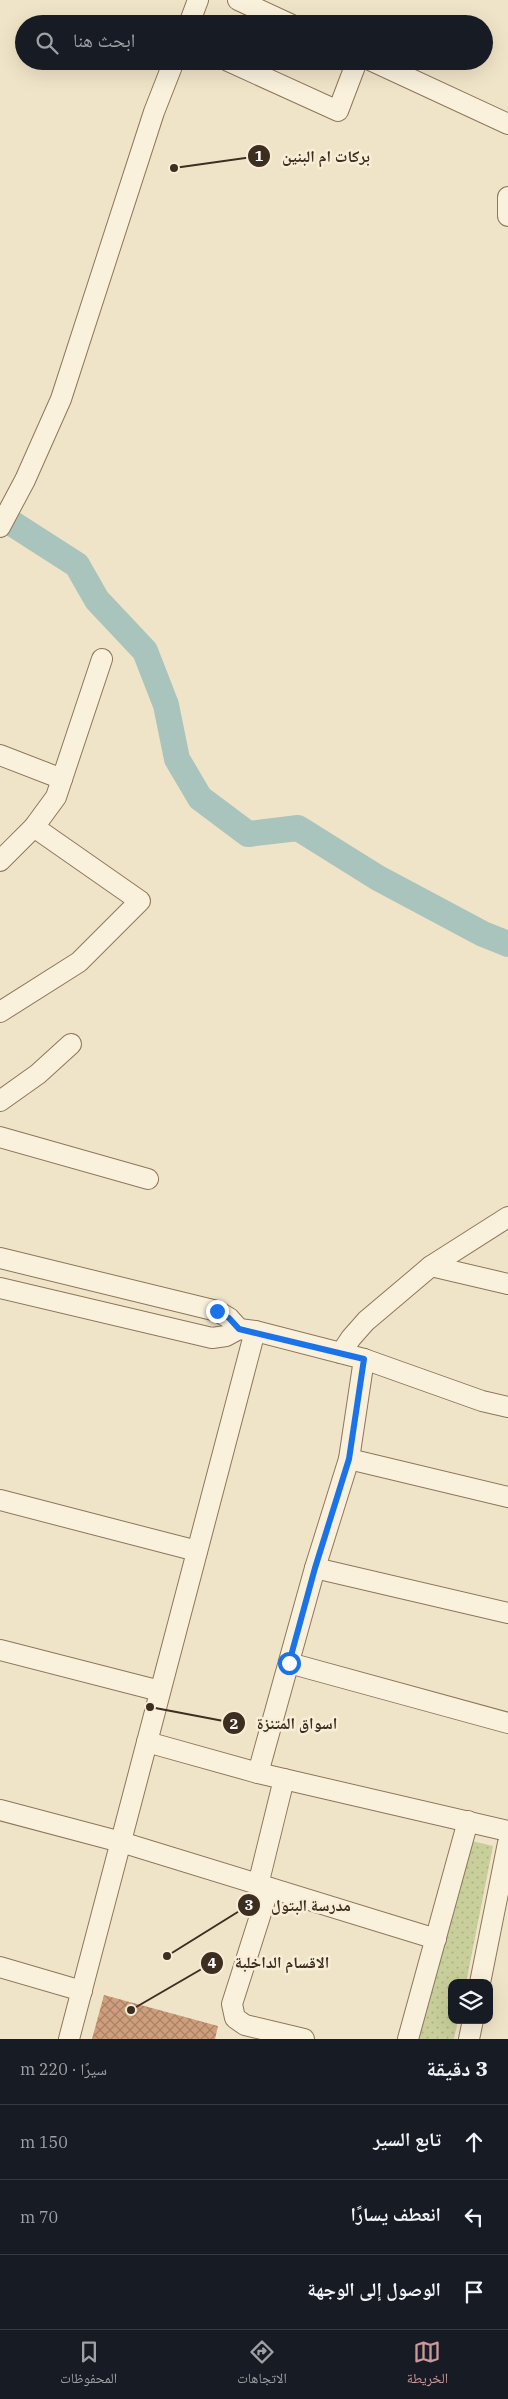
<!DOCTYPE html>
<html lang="ar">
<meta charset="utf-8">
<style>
:root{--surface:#171b24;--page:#242831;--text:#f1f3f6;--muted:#9ea1a6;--line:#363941;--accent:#cc999b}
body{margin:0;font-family:"IBM Plex Serif","Noto Naskh Arabic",serif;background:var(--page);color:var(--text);direction:rtl}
.controls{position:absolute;right:15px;bottom:15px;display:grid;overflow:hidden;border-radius:10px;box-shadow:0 5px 20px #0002}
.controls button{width:45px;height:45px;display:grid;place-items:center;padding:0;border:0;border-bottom:1px solid var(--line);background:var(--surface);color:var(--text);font:25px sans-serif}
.stop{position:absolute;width:15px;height:15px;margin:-11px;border:4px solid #1a73e8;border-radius:50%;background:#fff}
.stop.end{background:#1a73e8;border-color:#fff;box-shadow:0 1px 5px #0008}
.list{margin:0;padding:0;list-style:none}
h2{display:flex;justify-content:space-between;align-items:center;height:65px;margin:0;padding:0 20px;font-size:21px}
h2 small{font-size:16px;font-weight:400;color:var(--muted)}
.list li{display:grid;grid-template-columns:32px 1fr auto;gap:15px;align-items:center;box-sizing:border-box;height:75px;padding:0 20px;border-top:1px solid var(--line)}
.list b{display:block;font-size:19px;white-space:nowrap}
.list em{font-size:16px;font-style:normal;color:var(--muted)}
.icon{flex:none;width:28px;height:28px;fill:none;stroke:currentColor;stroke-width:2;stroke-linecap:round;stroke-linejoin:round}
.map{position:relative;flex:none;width:508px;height:2039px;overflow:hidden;direction:ltr}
.search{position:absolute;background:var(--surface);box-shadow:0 5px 20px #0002;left:15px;right:15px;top:15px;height:55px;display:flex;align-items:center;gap:12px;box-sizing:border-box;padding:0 18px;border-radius:28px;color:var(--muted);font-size:19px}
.sheet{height:290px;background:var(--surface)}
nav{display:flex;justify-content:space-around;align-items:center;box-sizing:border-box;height:70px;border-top:1px solid var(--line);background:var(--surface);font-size:14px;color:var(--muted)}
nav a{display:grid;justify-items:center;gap:2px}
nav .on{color:var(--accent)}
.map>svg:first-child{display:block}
.garden{fill:url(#garden-dots)}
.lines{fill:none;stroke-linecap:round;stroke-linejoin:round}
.river{stroke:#a9c4bc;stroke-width:26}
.building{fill:url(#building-cross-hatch)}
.minor-casing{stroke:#8d765c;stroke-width:22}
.minor{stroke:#faf1dc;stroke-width:20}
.route{stroke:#1a73e8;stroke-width:6}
.leader{fill:none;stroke:#3d2e20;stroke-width:2}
.callout-dot{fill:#3d2e20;stroke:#f7eed8;stroke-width:2}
.mark-label{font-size:15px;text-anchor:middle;font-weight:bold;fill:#fff}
.callout-label{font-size:16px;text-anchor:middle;font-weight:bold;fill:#3d2e20;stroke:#f7eed8;stroke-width:5;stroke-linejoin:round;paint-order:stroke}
</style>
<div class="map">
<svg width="508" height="2039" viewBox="0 0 508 2039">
<defs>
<pattern id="garden-dots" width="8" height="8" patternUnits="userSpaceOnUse" patternTransform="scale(1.25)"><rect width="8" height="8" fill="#c9cf9b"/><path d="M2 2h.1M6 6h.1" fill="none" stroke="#aeb285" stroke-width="1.8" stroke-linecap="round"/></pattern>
<pattern id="building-cross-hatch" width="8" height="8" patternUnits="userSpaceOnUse" patternTransform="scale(1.25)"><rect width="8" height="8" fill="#cf9f7d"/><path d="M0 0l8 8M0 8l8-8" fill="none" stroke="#a98266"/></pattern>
</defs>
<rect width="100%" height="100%" fill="#f0e4c8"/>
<path class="garden" d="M472,1841L493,1846L466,1983H452V2020H458L454,2039H418Z"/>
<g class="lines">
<path class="river" d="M10,522L77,565L97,600L145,651L166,705L177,759L200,798L248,834L298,828L378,878L483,934L508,944"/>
</g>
<path class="building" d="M104,1995L218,2026L215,2039H92Z"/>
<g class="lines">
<defs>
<g id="minor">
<path d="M238,0L290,24"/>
<path d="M189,24L198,0"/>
<path d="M228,61L338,111L357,61"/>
<path d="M372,61L508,124"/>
<path d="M508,197V216"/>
<path d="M0,527L25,480L61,399L154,112L174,61"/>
<path d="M0,755L62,779"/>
<path d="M0,861L34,827L56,797L102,659"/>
<path d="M0,1012L79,962L140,901L34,827"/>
<path d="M0,1101L38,1074L71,1044"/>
<path d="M0,1137L148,1179"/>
<path d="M0,1258L217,1311L229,1318L239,1329"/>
<path d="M431,1266L508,1284"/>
<path d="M0,1288L212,1338L226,1336L239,1329L255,1331L364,1359L482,1401L508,1407"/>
<path d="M341,1353L351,1338L366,1321L431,1266L508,1217"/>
<path d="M349,1459L508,1497"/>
<path d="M0,1500L197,1551"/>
<path d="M315,1568L508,1613"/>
<path d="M0,1650L160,1691"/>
<path d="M289,1663L508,1723"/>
<path d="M147,1742L258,1773L508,1831"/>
<path d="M258,1773L315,1568L349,1459L364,1359"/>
<path d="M0,1810L121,1842L436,1939"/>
<path d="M258,1885L284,1779"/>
<path d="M269,1888L232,2004L235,2018L245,2025L304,2039"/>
<path d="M0,1967L82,1991"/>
<path d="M480,1983L508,1843"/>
<path d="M69,2039L255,1331"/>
<path d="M408,2039L468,1821"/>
<path d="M469,2039L473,2020"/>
</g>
</defs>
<use href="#minor" class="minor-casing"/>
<use href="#minor" class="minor"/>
</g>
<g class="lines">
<path class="route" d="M217,1311L229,1318L239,1329L364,1359L349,1459L315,1568L289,1663"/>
</g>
<path class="leader" d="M174 168L259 156M150 1707L234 1723M167 1956L249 1905M131 2010L212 1963"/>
<g class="callout-dot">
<circle cx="174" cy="168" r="5"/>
<circle cx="150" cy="1707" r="5"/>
<circle cx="167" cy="1956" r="5"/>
<circle cx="131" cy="2010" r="5"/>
<circle cx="259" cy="156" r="12"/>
<circle cx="234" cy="1723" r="12"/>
<circle cx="249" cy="1905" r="12"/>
<circle cx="212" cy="1963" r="12"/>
</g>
<g class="mark-label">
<text x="259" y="161">1</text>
<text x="234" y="1729">2</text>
<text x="249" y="1910">3</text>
<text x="212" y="1968">4</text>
</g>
<g class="callout-label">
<text x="326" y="162">بركات ام البنين</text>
<text x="297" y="1729">اسواق المتنزة</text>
<text x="311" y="1911">مدرسة البتول</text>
<text x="282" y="1968">الاقسام الداخلبة</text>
</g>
</svg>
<div class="controls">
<button><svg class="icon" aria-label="layers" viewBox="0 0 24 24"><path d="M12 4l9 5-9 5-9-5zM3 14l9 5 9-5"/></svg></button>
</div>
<div class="stop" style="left:289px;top:1663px"></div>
<div class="stop end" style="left:217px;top:1311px"></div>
<div class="search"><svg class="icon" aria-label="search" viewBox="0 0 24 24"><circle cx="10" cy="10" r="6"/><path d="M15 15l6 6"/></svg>ابحث هنا</div>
</div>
<section class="sheet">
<h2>3 دقيقة<small>سيرًا · 220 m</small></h2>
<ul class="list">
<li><svg class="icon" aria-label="ahead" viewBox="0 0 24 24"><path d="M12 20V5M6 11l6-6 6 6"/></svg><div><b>تابع السير</b></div><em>150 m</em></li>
<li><svg class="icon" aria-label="left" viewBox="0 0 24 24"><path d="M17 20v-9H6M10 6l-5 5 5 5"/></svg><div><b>انعطف يسارًا</b></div><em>70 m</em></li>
<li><svg class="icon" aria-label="arrive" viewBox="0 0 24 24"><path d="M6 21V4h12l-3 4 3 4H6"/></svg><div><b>الوصول إلى الوجهة</b></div></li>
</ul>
</section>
<nav>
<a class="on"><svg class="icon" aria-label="map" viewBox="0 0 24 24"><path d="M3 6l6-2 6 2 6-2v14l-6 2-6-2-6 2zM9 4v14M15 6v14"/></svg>الخريطة</a>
<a><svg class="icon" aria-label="directions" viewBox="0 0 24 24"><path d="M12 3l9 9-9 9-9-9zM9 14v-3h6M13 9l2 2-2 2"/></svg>الاتجاهات</a>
<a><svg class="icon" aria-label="saved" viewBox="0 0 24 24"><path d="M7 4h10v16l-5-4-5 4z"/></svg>المحفوظات</a>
</nav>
